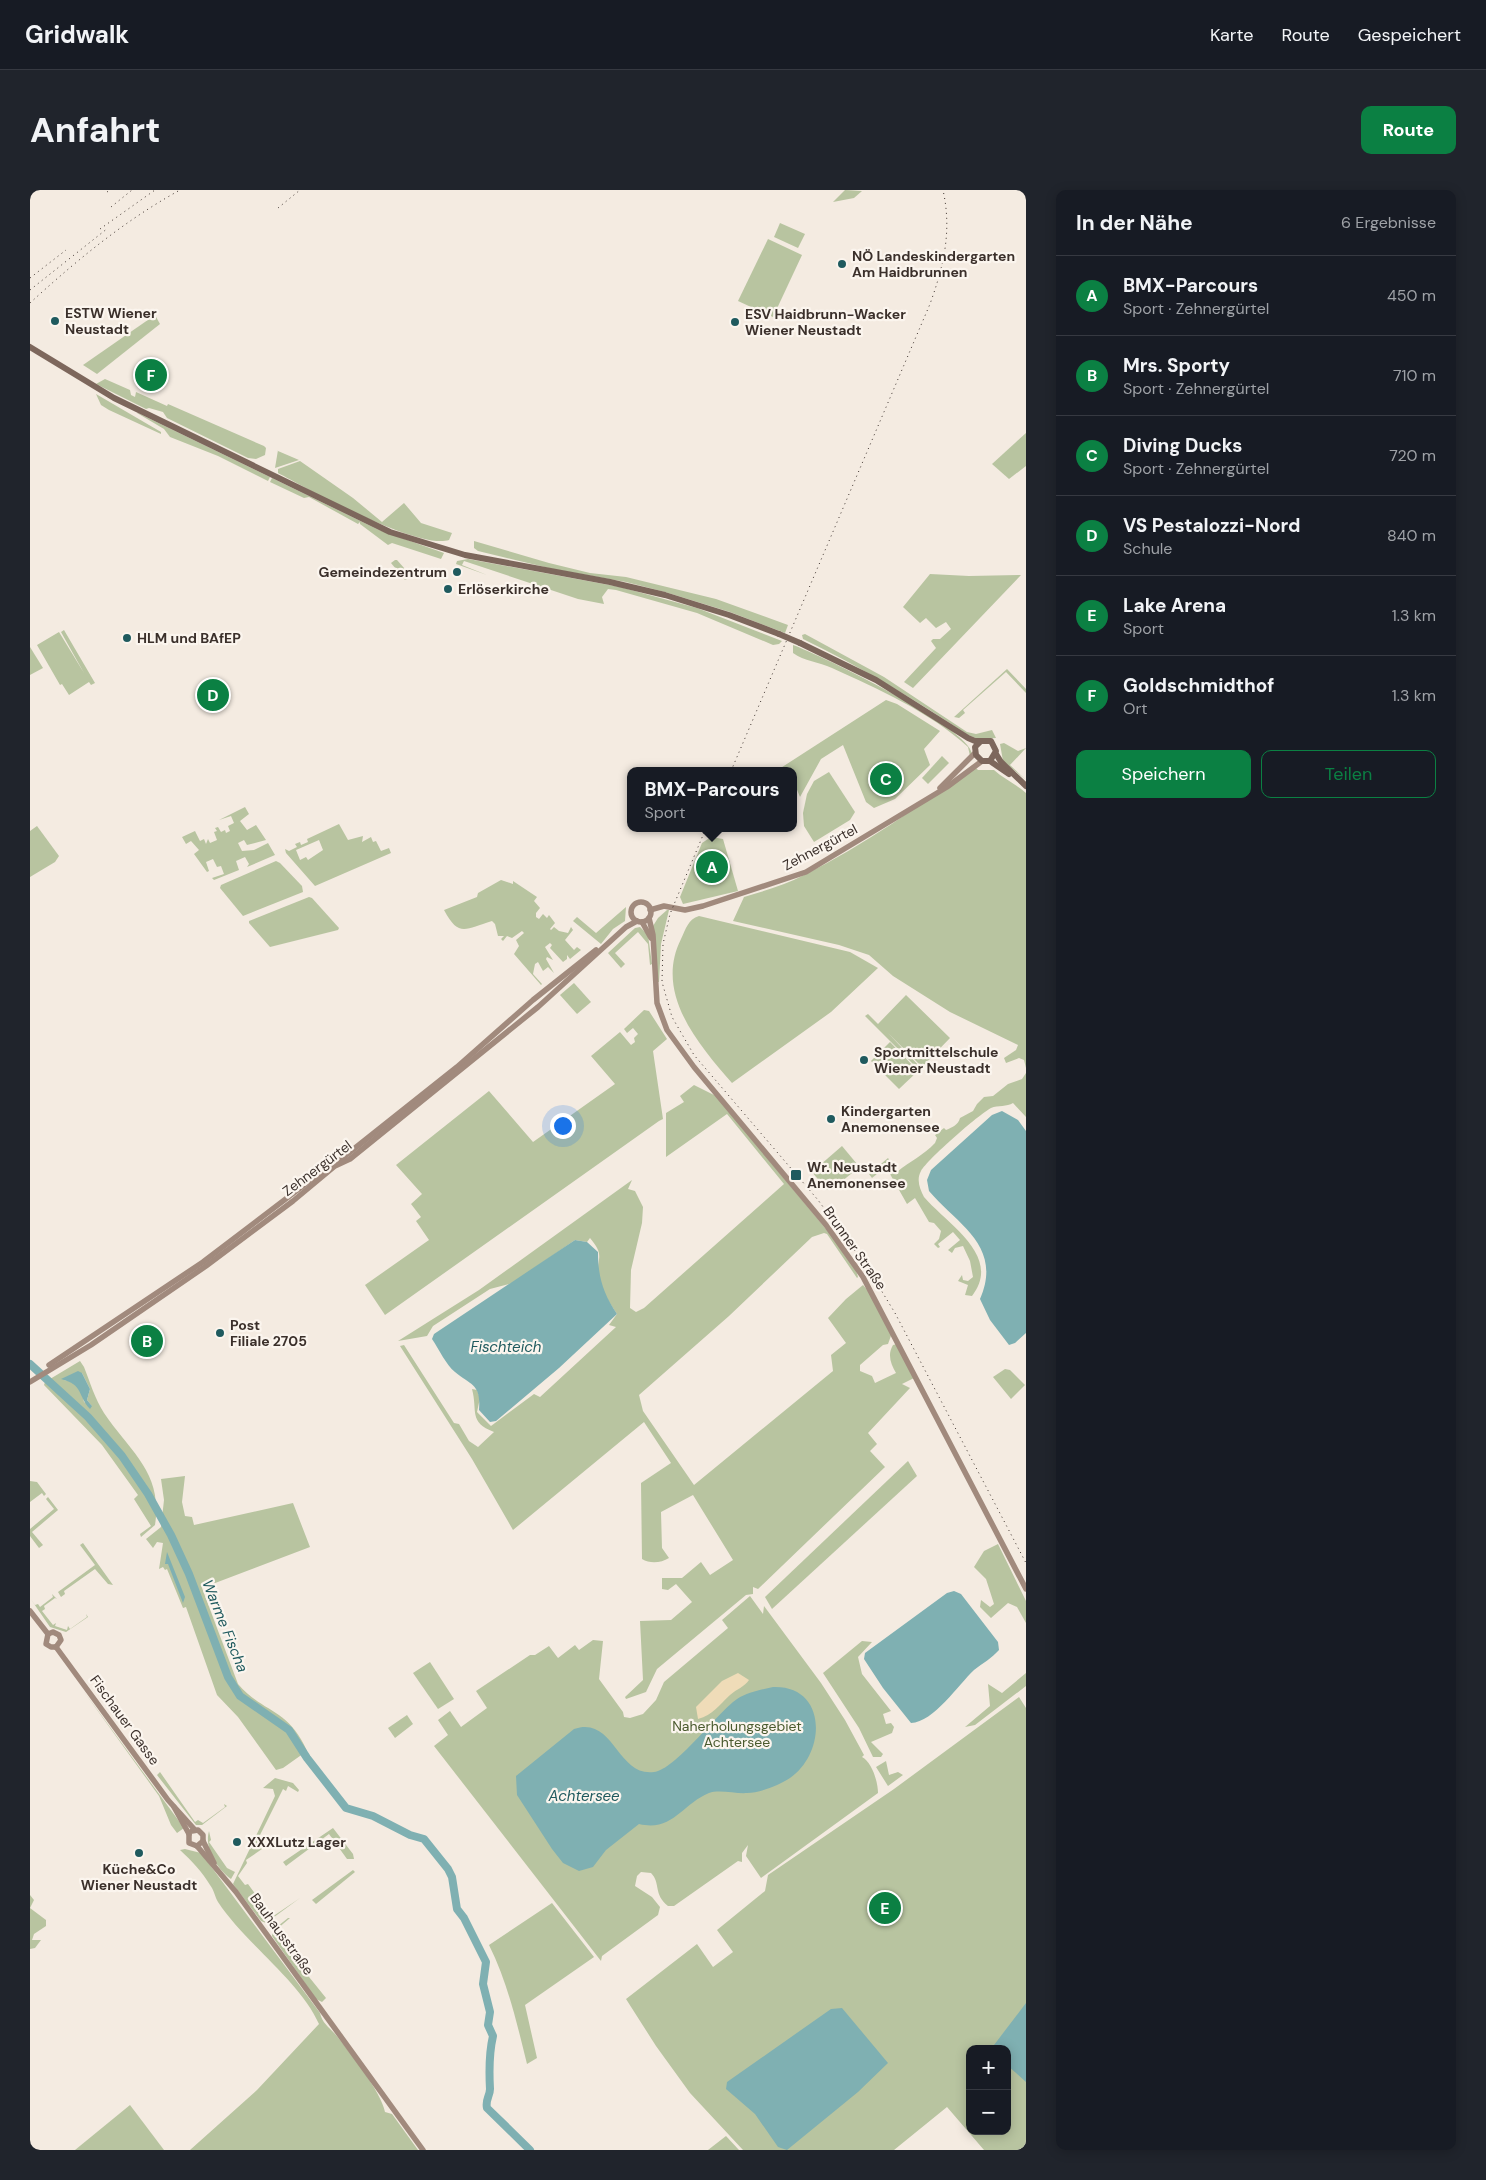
<!DOCTYPE html>
<html lang="de">
<meta charset="utf-8">
<style>
:root{--surface:#171b24;--page:#20242c;--text:#f1f3f6;--muted:#9ea1a6;--line:#363941;--accent:#0b8043}
body{margin:0;font-family:"DM Sans",sans-serif;background:var(--page);color:var(--text)}
.controls{position:absolute;right:15px;bottom:15px;display:grid;overflow:hidden;border-radius:10px;box-shadow:0 2px 12px #0003}
.controls button{width:45px;height:45px;display:grid;place-items:center;padding:0;border:0;border-bottom:1px solid var(--line);background:var(--surface);color:var(--text);font:25px sans-serif}
.you{position:absolute;left:532px;top:935px;width:18px;height:18px;margin:-12px;border:4px solid #fff;border-radius:50%;background:#1a73e8;box-shadow:0 0 0 8px #1a73e833}
.badge{display:grid;place-items:center;width:32px;height:32px;border-radius:50%;background:var(--accent);color:#fff;font-size:16px;font-weight:700}
.pin{position:absolute;translate:-50% -50%;border:2px solid #fff;box-shadow:0 1px 5px #0006}
.popup{position:absolute;left:597px;top:577px;width:170px;height:65px;box-sizing:border-box;display:grid;place-content:center;border-radius:10px;background:var(--surface);filter:drop-shadow(0 1px 4px #0005);font-size:16px;white-space:nowrap;color:var(--muted)}
.popup b{font-size:19px;color:var(--text)}
.popup::after{content:'';position:absolute;left:50%;top:100%;margin-left:-10px;border:10px solid transparent;border-top-color:var(--surface)}
.list{margin:0;padding:0;list-style:none}
h2{display:flex;justify-content:space-between;align-items:center;height:65px;margin:0;padding:0 20px;font-size:21px}
h2 small{font-size:16px;font-weight:400;color:var(--muted)}
.list li{display:grid;grid-template-columns:32px 1fr auto;gap:15px;align-items:center;box-sizing:border-box;height:80px;padding:0 20px;border-top:1px solid var(--line)}
.list b{display:block;font-size:19px;white-space:nowrap}
.list p{margin:0;font-size:16px;white-space:nowrap;color:var(--muted)}
.list em{font-size:16px;font-style:normal;color:var(--muted)}
.actions{display:flex;gap:10px;padding:15px 20px}
.actions a{flex:1;padding:11px 0;border:1px solid var(--accent);border-radius:10px;text-align:center;font-size:18px;color:var(--accent)}
.actions .main{background:var(--accent);color:#fff}
.map{position:relative;flex:none;width:996px;height:1960px;overflow:hidden;border-radius:10px}
header{display:flex;align-items:center;gap:30px;box-sizing:border-box;height:70px;padding:0 25px;background:var(--surface);border-bottom:1px solid var(--line)}
header strong{font-size:24px}
nav{display:flex;gap:28px;margin-inline-start:auto;font-size:18px}
.intro{display:flex;align-items:center;justify-content:space-between;box-sizing:border-box;height:120px;padding:0 30px}
h1{margin:0;font-size:35px}
.button{padding:12px 22px;border-radius:10px;background:var(--accent);color:#fff;font-size:18px;font-weight:700}
main{display:flex;gap:30px;padding:0 30px}
aside{flex:1;background:var(--surface);border-radius:10px;box-shadow:0 2px 12px #0003}
.map>svg:first-child{display:block}
.green{fill:#b8c4a0;fill-rule:evenodd}
.sand{fill:#efdcb8}
.water{fill:#7fb0b2}
.lines{fill:none;stroke-linecap:round;stroke-linejoin:round}
.river{stroke:#7fb0b2;stroke-width:8}
.secondary{stroke:#a18a7d;stroke-width:5.5}
.primary{stroke:#7d675c;stroke-width:6}
.rail{stroke:#3b302b;stroke-width:1;stroke-dasharray:1 4;stroke-linecap:butt}
.primary-bridge{stroke:#7d675c;stroke-width:6}
.poi-dot{fill:#1f5a5e;stroke:#fbf5ee;stroke-width:2}
.labels{text-anchor:middle;dominant-baseline:central;stroke-width:4.5;stroke-linejoin:round;paint-order:stroke}
.poi-label{font-size:14px;font-weight:bold;fill:#3b302b;stroke:#fbf5ee;text-anchor:start}
.street-label{font-size:14px;fill:#3b302b;stroke:#fbf5ee}
.park-label{font-size:14px;fill:#4a5a2e;stroke:#fbf5ee}
.water-label{font-size:15px;font-style:italic;fill:#1f5a5e;stroke:#fbf5ee}
</style>
<header>
<strong>Gridwalk</strong>
<nav><a>Karte</a><a>Route</a><a>Gespeichert</a></nav>
</header>
<div class="intro"><h1>Anfahrt</h1><a class="button">Route</a></div>
<main>
<div class="map">
<svg width="996" height="1960" viewBox="0 0 996 1960">
<rect width="100%" height="100%" fill="#f4ebe1"/>
<g class="green">
<path d="M815,0L832,1L824,8L803,12Z"/>
<path d="M750,33L775,44L768,58L744,47Z"/>
<path d="M738,49L772,65L743,127L708,111Z"/>
<path d="M125,125L130,134L67,184L53,175Z"/>
<path d="M75,189L100,200L101,205L105,207L106,202L137,216L138,214L234,256L236,258L235,265L226,269L218,268L137,228L133,222L119,218L116,219L66,194Z"/>
<path d="M66,204L131,242V244L79,220L71,215Z"/>
<path d="M107,223H108L240,287L238,291L188,266L140,247L134,239Z"/>
<path d="M996,243V276L979,289L962,274Z"/>
<path d="M248,260V261L269,270L245,278Z"/>
<path d="M270,271L323,308L352,332L374,313L391,333L422,343L419,350C388,360 280,300 248,283V279Z"/>
<path d="M242,288L349,340L414,363L411,369L362,353L358,355L330,334V332L328,334L279,307L274,308L240,292Z"/>
<path d="M444,351L519,373L560,383L596,387L686,409L758,435L755,443L700,422L635,402L596,392L523,379L448,361L444,358Z"/>
<path d="M438,369L590,397L667,418L752,451L749,454L743,455L667,423L586,400L578,399L572,407L574,414L548,409L434,371L432,375L457,385L426,374L427,371Z"/>
<path d="M365,370H367L382,387L375,390L361,373Z"/>
<path d="M900,384L939,386L991,385L883,498L874,492L906,458L901,451L903,449H910L921,439L916,432L906,438L896,428L890,433L873,417Z"/>
<path d="M34,440L65,493L61,495L59,492L39,505L32,494L30,495L7,455L29,442L54,483L31,442Z"/>
<path d="M775,444L854,487L937,542L946,544L962,540L966,548L948,549L938,545C884,509 831,477 773,449L772,445Z"/>
<path d="M763,455C791,465 940,538 942,564L940,566L938,557C900,522 848,499 802,478C789,472 774,471 763,463Z"/>
<path d="M0,457L13,478L0,485Z"/>
<path d="M977,479L996,499V503L976,482L933,520L935,523L929,528L924,527Z"/>
<path d="M856,510L867,514L910,541L894,559L900,575L865,609L844,618L836,612L813,555L791,569L770,607L763,590V581H746Z"/>
<path d="M974,553L988,561L996,558L980,575L996,590L973,571L970,554Z"/>
<path d="M912,566L919,573L898,594L892,588Z"/>
<path d="M944,576L948,580H964C974,589 986,594 996,603V878L994,870L989,868L976,873L974,868L986,860L988,855L920,822L863,786L839,765L809,755L703,731L714,707C734,701 755,695 774,685C835,655 890,615 944,576Z"/>
<path d="M799,582L825,622L820,630L784,652L774,636L773,623L777,604L784,591Z"/>
<path d="M215,617L219,624L210,631L217,640L226,635L236,650L217,655L214,650L208,653L212,661L224,660L238,653L245,665L217,677L219,674L215,667L206,671L209,680L184,690L182,688L194,684L191,676L187,677L183,669L176,672L179,681L177,682L164,664L169,660L161,651L156,654L152,647L165,641L170,651L174,649L176,654L178,649L180,653L187,650L184,642L187,641L185,638L188,637L191,642L195,640L196,643L200,641L198,636L204,633L201,626L189,630Z"/>
<path d="M309,634L318,650L333,646L332,652L341,647L343,652L346,651L351,661L359,658L361,663L285,696L256,663L255,659L259,661L267,657L265,654L270,652L271,655L278,652L277,649ZM289,650L293,660L278,670L276,667L270,670L266,660Z"/>
<path d="M7,636L29,666L25,672L0,687V641Z"/>
<path d="M681,647L693,649L708,701L653,714L650,707L672,653Z"/>
<path d="M246,671L250,673L272,696L273,702L213,726L190,698L191,695Z"/>
<path d="M471,690L483,694V691L507,707L504,711L510,718L506,723V727L509,729L513,724L517,728L519,725L525,733L520,739L521,740L524,737L529,741L538,743L541,737L543,740L535,750L544,760L547,757L551,760L540,769L537,765V769L533,772L520,758L522,755L520,753L515,757L523,770L517,767L516,769L524,783L518,777L513,781L508,772L505,774L503,784L512,794L511,795L484,764L489,756L486,750L494,743L492,741L482,748L477,746L473,751L471,749L474,746H468L465,734L462,731C435,739 429,748 414,720L447,707L448,703Z"/>
<path d="M279,707L282,708L309,738L308,740L240,757L219,733V731Z"/>
<path d="M596,717L595,731L583,739L571,754L543,731L547,727L566,743Z"/>
<path d="M637,720H639L631,754L629,792H627L623,736L628,728Z"/>
<path d="M669,726L820,762L848,778L801,822L702,893C668,854 624,803 651,749C656,739 658,729 669,726Z"/>
<path d="M610,737L618,745L622,774L620,775L618,754L608,742L585,763L595,774L591,778L578,763L605,738Z"/>
<path d="M544,793L561,812L547,824L530,805Z"/>
<path d="M876,805L920,848L892,877L858,843L891,878L889,880L835,826L838,824L848,834Z"/>
<path d="M614,820L619,821L637,849L623,861L633,929L629,931L355,1125L335,1095L399,1050L386,1031L391,1027L381,1014L392,1004L366,975L459,901L503,952L585,894L561,866L590,842L601,855L605,852L604,848L608,844L603,838L597,843L594,839Z"/>
<path d="M860,852L888,881L869,899L841,871Z"/>
<path d="M996,883V927L983,913C977,917 968,915 961,918C948,925 898,969 891,981C886,990 890,999 894,1007C917,1034 973,1066 942,1106L935,1105L938,1095L928,1091L932,1085L933,1090L938,1091L943,1087L940,1071L933,1056L925,1058L922,1063L918,1060L930,1050L923,1042L908,1054L910,1057L908,1058L904,1054L909,1049L911,1041L904,1033L899,1032L885,1008L877,1014L860,984L852,980L842,988L839,984L858,968L867,982C880,971 894,965 905,953L907,948L905,945L914,938L916,940C923,937 928,935 930,928L943,921L947,914L954,907L963,906L978,894L992,889Z"/>
<path d="M664,895L686,906L800,1044L826,1080L828,1087L827,1088L797,1044L794,1043L782,1047L699,1126L609,1205L613,1221L664,1295L803,1181L801,1165L816,1153L798,1128L816,1109L833,1095L840,1103L862,1143L858,1154L853,1155L830,1175V1181L842,1186L845,1193L866,1183C861,1174 857,1165 863,1155L867,1154L884,1188L872,1194L880,1198L838,1243L847,1254L840,1261L855,1277L728,1399L723,1397V1404L716,1405L627,1479L616,1502L596,1509L595,1507L613,1490L610,1431L641,1430L662,1412L646,1394L638,1400L632,1399V1388H652L671,1372L680,1385L703,1370L663,1305L631,1322L632,1358L639,1368C631,1373 620,1374 612,1369L611,1293L641,1273L614,1232L483,1340L442,1269L370,1156L374,1155L424,1233L429,1234L439,1251L448,1257L464,1242C438,1232 448,1221 442,1199L447,1200L450,1208L447,1222L461,1236L504,1204L510,1207L586,1137L579,1135L587,1124C579,1112 570,1099 568,1085C567,1066 575,1066 560,1048L557,1052L545,1050L483,1093L460,1099L403,1136L397,1146L368,1151L449,1100L602,990L598,999L605,1001L613,1017L612,1033L601,1080L600,1118L606,1122L614,1118L754,994L697,924L636,967V923L654,912L650,906Z"/>
<path d="M812,956L827,974V979L801,1000H797L782,982Z"/>
<path d="M50,1171L54,1177C60,1192 65,1209 74,1223C101,1263 133,1282 125,1335L111,1347L110,1344L121,1336L104,1309L108,1305L72,1255L14,1195L15,1192ZM52,1183L60,1199L57,1210L62,1216L54,1212C52,1200 47,1192 34,1190Z"/>
<path d="M975,1179L980,1180L995,1195L981,1209L963,1187Z"/>
<path d="M878,1271L887,1286L742,1419L735,1407Z"/>
<path d="M155,1286L152,1312L155,1326L162,1327L164,1335L263,1313L280,1357L172,1398L208,1494C234,1524 258,1518 277,1561L253,1578L246,1580L208,1527L187,1505L156,1417L153,1418L137,1379L135,1380L133,1377L129,1379L133,1353L127,1352L123,1358L116,1349L131,1337L134,1310L131,1289Z"/>
<path d="M0,1291L7,1292L16,1304L14,1306L12,1303L0,1312Z"/>
<path d="M18,1307L28,1320L2,1342L13,1355L9,1358L0,1346V1339L24,1319L16,1309Z"/>
<path d="M53,1353L83,1395L78,1394L65,1379L34,1401L35,1404L31,1407L28,1402L65,1375L50,1355Z"/>
<path d="M968,1354L996,1411V1433L987,1417L978,1413L961,1428L950,1417L951,1410L960,1417L964,1414L956,1389L944,1377L954,1361Z"/>
<path d="M22,1404L27,1409L25,1408L14,1416L15,1419L12,1421L23,1435L26,1433L25,1436L37,1440L38,1436L40,1439L57,1427L56,1424L58,1427L36,1442L20,1437L0,1408L5,1415L8,1414L10,1417L23,1407Z"/>
<path d="M720,1406L733,1424L734,1416L791,1493L815,1530L834,1565L832,1567C842,1572 848,1592 848,1603L731,1688L716,1666L718,1655L712,1663V1672L708,1671L644,1716H638C623,1704 631,1693 621,1683L611,1682L607,1686L605,1696L622,1707L630,1717L628,1725L572,1766L571,1771L404,1556L418,1545L408,1530L420,1521L431,1537L457,1518L446,1501L500,1465H505L519,1456L528,1468L545,1455L549,1460L563,1450L573,1451L569,1489L593,1522L594,1527L600,1528L613,1524L626,1510L634,1492L698,1438L692,1430Z"/>
<path d="M832,1451L842,1452L828,1467L832,1484L861,1521L853,1524L856,1534L861,1533L864,1537L862,1543L841,1552L853,1564L851,1567H843L829,1538L793,1483Z"/>
<path d="M400,1472L424,1509L408,1519L383,1483Z"/>
<path d="M996,1483V1496L945,1535L935,1537L960,1516L958,1494L972,1503Z"/>
<path d="M52,1499L154,1638L147,1643L141,1635L129,1606Z"/>
<path d="M989,1507L996,1518V1960H954L917,1917L864,1960H713L660,1903L626,1856L596,1809L667,1754L683,1777L703,1762L687,1740L735,1701L738,1685L864,1599ZM940,1859H977V1941H940Z"/>
<path d="M377,1525L383,1534L365,1548L358,1538Z"/>
<path d="M856,1571L859,1585L868,1582L873,1585L858,1596L846,1577Z"/>
<path d="M130,1582L165,1632L168,1630L173,1633L195,1617L194,1614L197,1616L172,1635H166L127,1585Z"/>
<path d="M245,1588L263,1593L269,1600L268,1602L258,1596L256,1601L253,1599L228,1649L230,1651L228,1654L232,1659L216,1670L217,1673L208,1686L215,1695L218,1694L242,1727L270,1708L236,1733L231,1731L203,1694L245,1606L243,1599L233,1598Z"/>
<path d="M303,1638L323,1664L324,1669H317L299,1644L256,1676L253,1672Z"/>
<path d="M179,1641L181,1650L179,1652L197,1678L205,1682L201,1689C187,1679 174,1658 179,1641Z"/>
<path d="M155,1659L171,1663L290,1823C292,1833 299,1837 306,1845C320,1863 351,1901 355,1922L362,1924L388,1960H160L227,1900L289,1834C270,1791 215,1753 188,1712C185,1707 184,1700 180,1695C172,1682 162,1671 150,1660Z"/>
<path d="M323,1680L325,1682L286,1714L282,1710Z"/>
<path d="M0,1705L4,1710L0,1718L16,1730V1736L4,1744L2,1750H11L5,1758L0,1759Z"/>
<path d="M522,1713L564,1767L495,1815L507,1868L497,1874C487,1834 478,1793 459,1755Z"/>
<path d="M258,1728H260L247,1739L246,1746L296,1808L292,1812L286,1809L242,1746L243,1740Z"/>
<path d="M100,1915L134,1960H45Z"/>
<path d="M696,1946L709,1960H678Z"/>
</g>
<path class="sand" d="M708,1483L719,1490C714,1497 707,1499 700,1505C689,1515 683,1525 668,1529L666,1517L692,1491Z"/>
<g class="water">
<path d="M972,921L988,930L996,941V1143L985,1153L979,1155L960,1130L950,1109C973,1056 928,1035 899,1001L897,990L901,980L962,925Z"/>
<path d="M545,1050L557,1052L568,1062C568,1087 573,1103 587,1124L529,1178L466,1231L460,1232L449,1220C451,1194 442,1196 425,1182C416,1175 409,1159 402,1149L404,1144Z"/>
<path d="M48,1181L52,1183L60,1199L57,1210L62,1216L60,1219C47,1205 54,1195 31,1189Z"/>
<path d="M137,1362L155,1407L153,1413L138,1374H135Z"/>
<path d="M924,1401L931,1404L968,1452L969,1460C962,1468 953,1473 944,1480C928,1495 904,1532 881,1533L853,1498L834,1469L835,1463L917,1403Z"/>
<path d="M743,1497C797,1495 797,1562 760,1588C749,1595 730,1603 717,1603C706,1604 689,1599 679,1603C652,1614 643,1642 609,1634L576,1660L563,1677L549,1681L533,1673L522,1659L487,1605L486,1586L544,1539C584,1525 587,1587 624,1582C645,1580 687,1523 707,1509C718,1502 731,1500 743,1497Z"/>
<path d="M996,1813V1892L977,1875V1859H964V1855Z"/>
<path d="M812,1818L858,1873L828,1902L757,1960L748,1957L725,1924L696,1899L697,1892L801,1819Z"/>
</g>
<g class="lines">
<path class="river" d="M0,1174L58,1227L92,1266L118,1304L141,1345L159,1384L198,1487L210,1506L259,1540L277,1568L316,1618L343,1626L380,1645L394,1649L418,1679L422,1687L427,1719L434,1728L456,1772L453,1794L460,1822L458,1835L463,1846C459,1863 459,1881 460,1899C460,1906 455,1910 457,1918L500,1960"/>
<g class="secondary">
<path d="M910,598L945,563"/>
<circle cx="611" cy="722" r="10"/>
<path d="M620,720L634,716L655,720L673,716L776,682L917,597L952,571"/>
<path d="M619,728L623,745L627,813L637,840L664,877L796,1035L833,1087L996,1399"/>
<path d="M612,732L621,748"/>
<path d="M19,1175L173,1072L299,976L315,966L427,877L503,810L566,760"/>
<path d="M0,1192L61,1155L176,1076L263,1011L305,976L320,969L508,817L596,737L607,731"/>
<path d="M0,1421L18,1444"/>
<path d="M18,1444L23,1442L29,1445L31,1450L26,1457"/>
<path d="M18,1444L16,1454L21,1457H26"/>
<path d="M26,1457L138,1610L165,1640"/>
<path d="M144,1617L159,1644"/>
<path d="M162,1641L168,1640L173,1645V1651L167,1656"/>
<path d="M159,1644V1653L167,1656"/>
<path d="M173,1651L184,1673"/>
<path d="M167,1656L206,1702L393,1960"/>
</g>
<g class="primary">
<path d="M0,157L84,208L360,342L435,365L580,392L635,405L699,425L749,444"/>
<path d="M770,453L846,490L938,548L945,551H961L966,561L960,571H952L946,565L945,557L950,552"/>
<path d="M966,564L971,572L996,596"/>
<path d="M960,571L979,584"/>
</g>
<g class="rail">
<path d="M77,2L80,0"/>
<path d="M81,17L102,0"/>
<path d="M248,18L270,0"/>
<path d="M70,39L125,0"/>
<path d="M0,88L36,60"/>
<path d="M0,100L78,38"/>
<path d="M0,113C47,70 94,31 150,0"/>
<path d="M701,581L900,114C914,75 922,41 913,0"/>
<path d="M676,638L640,724L633,754L632,792L642,827L664,865L788,1010L837,1077L865,1123L996,1373"/>
</g>
<path class="primary-bridge" d="M749,444L770,453"/>
</g>
<g class="poi-dot">
<circle cx="812" cy="74" r="5"/>
<circle cx="25" cy="131" r="5"/>
<circle cx="705" cy="132" r="5"/>
<circle cx="427" cy="382" r="5"/>
<circle cx="418" cy="399" r="5"/>
<circle cx="97" cy="448" r="5"/>
<circle cx="834" cy="870" r="5"/>
<circle cx="801" cy="929" r="5"/>
<rect x="760" y="979" width="12" height="12" rx="2.5"/>
<circle cx="190" cy="1143" r="5"/>
<circle cx="207" cy="1652" r="5"/>
<circle cx="109" cy="1663" r="5"/>
</g>
<g class="labels">
<g class="poi-label">
<text x="822" y="66">NÖ Landeskindergarten<tspan x="822" dy="16">Am Haidbrunnen</tspan></text>
<text x="35" y="123">ESTW Wiener<tspan x="35" dy="16">Neustadt</tspan></text>
<text x="715" y="124">ESV Haidbrunn-Wacker<tspan x="715" dy="16">Wiener Neustadt</tspan></text>
<text x="417" y="382" text-anchor="end">Gemeindezentrum</text>
<text x="428" y="399">Erlöserkirche</text>
<text x="107" y="448">HLM und BAfEP</text>
<text x="844" y="862">Sportmittelschule<tspan x="844" dy="16">Wiener Neustadt</tspan></text>
<text x="811" y="921">Kindergarten<tspan x="811" dy="16">Anemonensee</tspan></text>
<text x="777" y="977">Wr. Neustadt<tspan x="777" dy="16">Anemonensee</tspan></text>
<text x="200" y="1135">Post<tspan x="200" dy="16">Filiale 2705</tspan></text>
<text x="217" y="1652">XXXLutz Lager</text>
<text x="109" y="1679" text-anchor="middle">Küche&amp;Co<tspan x="109" dy="16">Wiener Neustadt</tspan></text>
</g>
<g class="street-label">
<text transform="translate(790 657) rotate(-28)">Zehnergürtel</text>
<text transform="translate(287 978) rotate(-37)">Zehnergürtel</text>
<text transform="translate(825 1058) rotate(55)">Brunner Straße</text>
<text transform="translate(95 1530) rotate(54)">Fischauer Gasse</text>
<text transform="translate(252 1744) rotate(54)">Bauhausstraße</text>
</g>
<g class="park-label">
<text x="707" y="1536">Naherholungsgebiet<tspan x="707" dy="16">Achtersee</tspan></text>
</g>
<g class="water-label">
<text x="476" y="1157">Fischteich</text>
<text transform="translate(195 1436) rotate(68)">Warme Fischa</text>
<text x="554" y="1606">Achtersee</text>
</g>
</g>
</svg>
<div class="controls">
<button>+</button>
<button>−</button>
</div>
<div class="you"></div>
<div class="pin badge" style="left:682px;top:677px">A</div>
<div class="popup"><b>BMX-Parcours</b>Sport</div>
<div class="pin badge" style="left:117px;top:1151px">B</div>
<div class="pin badge" style="left:856px;top:589px">C</div>
<div class="pin badge" style="left:183px;top:505px">D</div>
<div class="pin badge" style="left:855px;top:1718px">E</div>
<div class="pin badge" style="left:121px;top:185px">F</div>
</div>
<aside>
<h2>In der Nähe<small>6 Ergebnisse</small></h2>
<ul class="list">
<li><span class="badge">A</span><div><b>BMX-Parcours</b><p>Sport · Zehnergürtel</p></div><em>450 m</em></li>
<li><span class="badge">B</span><div><b>Mrs. Sporty</b><p>Sport · Zehnergürtel</p></div><em>710 m</em></li>
<li><span class="badge">C</span><div><b>Diving Ducks</b><p>Sport · Zehnergürtel</p></div><em>720 m</em></li>
<li><span class="badge">D</span><div><b>VS Pestalozzi-Nord</b><p>Schule</p></div><em>840 m</em></li>
<li><span class="badge">E</span><div><b>Lake Arena</b><p>Sport</p></div><em>1.3 km</em></li>
<li><span class="badge">F</span><div><b>Goldschmidthof</b><p>Ort</p></div><em>1.3 km</em></li>
</ul>
<div class="actions"><a class="main">Speichern</a><a>Teilen</a></div>
</aside>
</main>
